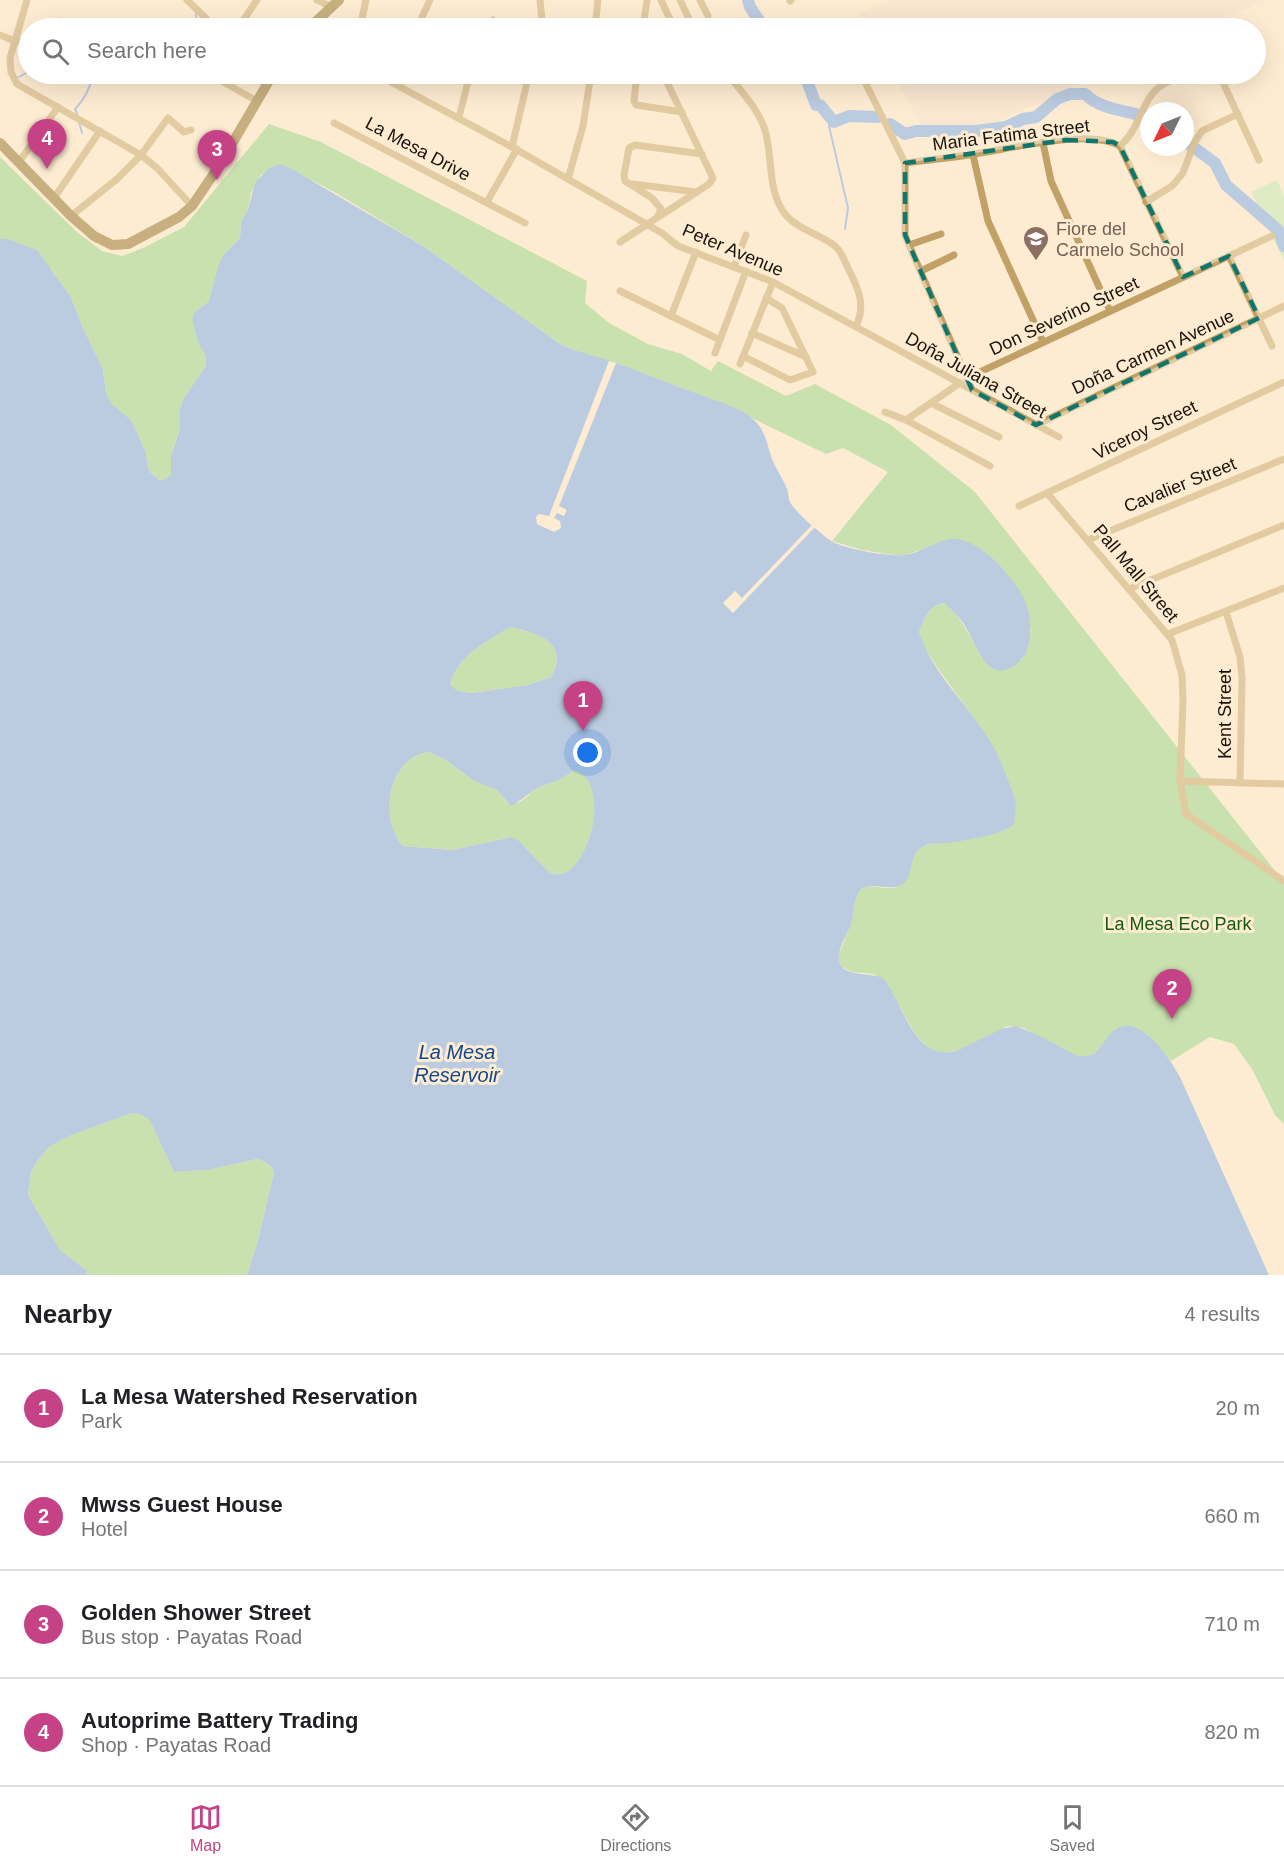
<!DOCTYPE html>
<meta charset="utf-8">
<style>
:root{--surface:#fff;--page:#f6f6f6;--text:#202124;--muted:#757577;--line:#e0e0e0;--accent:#c64287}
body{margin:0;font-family:Helvetica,sans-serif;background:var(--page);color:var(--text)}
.compass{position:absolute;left:1140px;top:102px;width:54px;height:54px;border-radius:50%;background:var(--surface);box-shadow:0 6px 24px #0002;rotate:227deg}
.you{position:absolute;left:588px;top:753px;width:21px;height:21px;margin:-15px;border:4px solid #fff;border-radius:50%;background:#1a73e8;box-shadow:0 0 0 9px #1a73e833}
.badge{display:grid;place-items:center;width:39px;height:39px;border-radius:50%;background:var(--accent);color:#fff;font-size:20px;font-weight:700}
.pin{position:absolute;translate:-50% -50px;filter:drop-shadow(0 2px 3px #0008)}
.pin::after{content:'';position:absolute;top:32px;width:21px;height:18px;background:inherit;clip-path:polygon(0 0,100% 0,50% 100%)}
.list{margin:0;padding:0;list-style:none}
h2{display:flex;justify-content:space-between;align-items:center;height:78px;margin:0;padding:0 24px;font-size:26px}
h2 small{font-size:20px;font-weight:400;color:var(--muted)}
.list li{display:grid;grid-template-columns:39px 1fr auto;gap:18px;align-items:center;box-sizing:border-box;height:108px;padding:0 24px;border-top:2px solid var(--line)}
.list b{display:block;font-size:22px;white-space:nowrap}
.list p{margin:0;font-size:20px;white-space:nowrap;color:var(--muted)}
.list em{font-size:20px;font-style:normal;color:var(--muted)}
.icon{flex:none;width:33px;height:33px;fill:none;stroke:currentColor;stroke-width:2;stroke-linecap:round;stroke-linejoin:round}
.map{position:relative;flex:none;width:1284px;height:1275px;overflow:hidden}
.search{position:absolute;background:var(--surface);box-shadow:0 6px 24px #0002;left:18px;right:18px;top:18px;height:66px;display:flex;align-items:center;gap:15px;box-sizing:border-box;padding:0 21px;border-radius:33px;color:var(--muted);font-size:22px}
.sheet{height:510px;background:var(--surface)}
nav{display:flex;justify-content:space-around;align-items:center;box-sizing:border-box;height:84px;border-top:2px solid var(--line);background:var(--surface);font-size:16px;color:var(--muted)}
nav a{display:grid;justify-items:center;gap:3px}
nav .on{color:var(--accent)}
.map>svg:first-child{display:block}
.industrial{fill:#f3e1d0}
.green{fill:#b7ebb0}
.forest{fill:#8bd284}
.water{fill:#6ca3f1;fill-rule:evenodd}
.pier{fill:#feecd2}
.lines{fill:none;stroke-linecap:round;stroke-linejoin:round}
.stream{stroke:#6ca3f1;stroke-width:2}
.river{stroke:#6ca3f1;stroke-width:12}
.street{stroke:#c1a166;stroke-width:7}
.primary{stroke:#86641b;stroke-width:10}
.marked{fill:none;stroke:#0f766e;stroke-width:4.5;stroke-dasharray:12 8;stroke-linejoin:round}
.labels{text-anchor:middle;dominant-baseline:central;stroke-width:6;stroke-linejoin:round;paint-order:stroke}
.street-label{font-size:18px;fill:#181209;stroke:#feecd2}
.education-label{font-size:18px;fill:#785e54;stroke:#feecd2;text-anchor:start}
.park-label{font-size:18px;fill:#155c10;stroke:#feecd2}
.water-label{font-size:20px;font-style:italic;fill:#12478d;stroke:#feecd2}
</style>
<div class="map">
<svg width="1284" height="1275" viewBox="0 0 1284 1275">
<rect width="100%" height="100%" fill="#feecd2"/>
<g class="industrial">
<path d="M889,0H1267L1200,28H869L860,13Z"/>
<path d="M893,74H1102L935,150Z"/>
</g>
<path class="green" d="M1277,180L1284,196V261L1251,192Z"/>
<g class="forest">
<path d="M269,124L321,142L587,281L585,303L609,323L648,344L682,354L711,371L718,361L786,396L815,384L891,425L975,492L1284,882V1124L1275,1115L1252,1069L1234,1044L1210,1037L1171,1061L1146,1033L1123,1026C1103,1034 1103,1059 1077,1057L1024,1028L1008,1026L958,1050L943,1053L929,1049L915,1034L888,985L874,974L852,972L842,967L839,960V954L851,924L856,896L861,889C873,883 887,891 897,887C914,880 907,859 919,849C928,841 956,841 969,839C981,837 993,833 1005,830L1014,795L989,739L937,667L923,645L919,632C924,620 930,605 944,603C963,618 970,638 982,658L1022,660L1027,649L1031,630L1006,573L990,557L971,544L920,550L905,555H894L862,550L832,541L888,472L843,448L826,454L721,403L616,363L584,354L560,344L423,246L336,193L283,165H276L261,175L251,193L248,209L241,222L240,238L224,254L209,301L195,312L192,318L206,356V366L183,399L180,410V429L173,449L171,474L166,479L159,480L149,471L145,450L131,420L111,403L106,392L103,369L83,328L71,297L51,269L8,239H0V157L77,232L102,251L122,256L143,248L184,227Z"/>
<path d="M511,627C538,633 570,643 551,677L528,685L472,693L458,691L450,685C457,656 487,641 511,627Z"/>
<path d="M429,752L447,761L474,781L497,790L508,803C511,803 514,803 517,803C524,801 530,793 536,789C544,784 553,783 562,778C566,776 572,769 578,771C615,784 585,892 549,872L525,847L511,837L453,850L403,846C378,819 388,757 429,752Z"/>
<path d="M132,1113L142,1115L150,1121L174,1172L207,1170L257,1159L265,1162L272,1167L274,1173L257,1244L247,1275H87L86,1270L60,1250L28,1195L31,1172L37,1161L49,1147L69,1136Z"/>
</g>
<path class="water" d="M276,165H283L292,169L423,246L560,344C578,353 597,356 616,363C644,373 673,385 701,395C718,402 741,407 754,420C765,430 767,443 771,456C775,468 783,478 787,489C789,494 788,498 790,502C795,512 823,536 833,542C846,549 890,557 904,555C921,553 934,541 951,539C980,536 1025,587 1029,614C1031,628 1032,650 1020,661C989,690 977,646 965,626C959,617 952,610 944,603C929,605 924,620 919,632C932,672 965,702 987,736C999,754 1006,776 1014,795L1016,805L1014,824C1001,836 964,840 947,843C939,844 931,842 924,846C908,853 915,871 905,882C893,894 876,881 861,889C853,899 854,913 851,925C847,935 840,945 839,955C838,959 840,965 843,968C853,976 871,973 883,978C904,1003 914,1065 958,1050L1001,1029L1016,1026L1038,1035L1077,1056C1102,1059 1100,1040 1116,1029C1141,1013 1170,1059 1180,1077L1269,1275H247L257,1244L274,1173L272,1167L265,1162L257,1159L207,1170L174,1172L150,1121L142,1115L132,1113L69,1136L49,1147L37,1161L31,1172L28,1195L60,1250L86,1270L87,1275H0V239H8L37,250L71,297L83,328L103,369L106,392L111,403L131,420L145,450L149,471L159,480L166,479L171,474V456L180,429V410L183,399L206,366V356L198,341L192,318L195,312L209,301L219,264L224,254L240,238L241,222L248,209L255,183L268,169ZM511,627C538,633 570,643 551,677L528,685L472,693L458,691L450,685C457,656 487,641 511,627ZM429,752L447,761L474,781L497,790L510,805H513C522,800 528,794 536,789C544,784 554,783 562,778C566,776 570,772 574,771C578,770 579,772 582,774C612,798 582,890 549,872L519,841L511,837L453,850L403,846C378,819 388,757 429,752Z"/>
<g class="pier">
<path d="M609,361L616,363L559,506L567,510L564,516L557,513L554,518L560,521L561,528L554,532L537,524L536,517L539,514L549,516Z"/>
<path d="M814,523L816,526L733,613L723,603L735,591L742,598Z"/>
</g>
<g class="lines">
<g class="stream">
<path d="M196,28V13"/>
<path d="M61,74H70"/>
<path d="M19,77L28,72"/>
<path d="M78,116L75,109C84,100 90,89 92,76"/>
<path d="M829,117V126L848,208L845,229"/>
<path d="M79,122L82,133"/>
</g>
<g class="river">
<path d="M748,0L750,7L764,28"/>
<path d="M801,74L806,78L816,105H820L834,122L849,116L878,117"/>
<path d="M890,124L905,134L916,131H977L1006,127L1023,119L1036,117L1057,99L1070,94H1085C1102,111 1128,110 1149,118"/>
<path d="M1185,141L1215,163L1226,185L1278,230L1284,246"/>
</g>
<g class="street">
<path d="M27,0L10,58L11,72L17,84L141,155L157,168L192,206"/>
<path d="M187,0L216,28"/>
<path d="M317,0L332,7"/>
<path d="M661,0L674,28"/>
<path d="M680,0L690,21"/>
<path d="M700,0L708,16"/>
<path d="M790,1L791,0"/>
<path d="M58,28L60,21"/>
<path d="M238,28L257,0"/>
<path d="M360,28L366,0"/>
<path d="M417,28L430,0"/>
<path d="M486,28L493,20"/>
<path d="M540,28L542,20L540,0"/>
<path d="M595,28L598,0"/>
<path d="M643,28L647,0"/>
<path d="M0,35L15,41L28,43"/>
<path d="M48,74L51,76L85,79L90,74"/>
<path d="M109,74L110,75"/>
<path d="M209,74L257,101"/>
<path d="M376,74L512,147L662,233L678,246L773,282L1059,437"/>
<path d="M637,74L634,101L636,105L682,112"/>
<path d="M861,74L905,163V235L909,245L972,390"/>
<path d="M1219,74L1259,160"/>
<path d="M730,77C743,93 759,111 765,130C773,157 767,191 785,214C798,230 820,234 835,246C841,251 844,259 847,266C857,286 867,304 856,326"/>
<path d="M400,87L404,74"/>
<path d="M459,117L470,74"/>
<path d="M334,123L525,223"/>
<path d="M1043,143L1051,181L1110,311"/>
<path d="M1120,146L1183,277"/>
<path d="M1120,146C1139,130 1142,101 1158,88C1167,81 1177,77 1188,74"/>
<path d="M512,147L529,74"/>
<path d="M973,155L988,221L1043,342"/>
<path d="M19,162L58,107"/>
<path d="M905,163C928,160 951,158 974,154C1010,149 1089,128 1120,146"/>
<path d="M568,179L583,126L591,74"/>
<path d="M633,184L696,192"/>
<path d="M54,198L100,131"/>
<path d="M487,202L517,149"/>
<path d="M1146,202L1172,186L1183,173L1194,143L1202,131L1238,114"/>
<path d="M71,216L117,179L141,155L168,118L184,132L191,130"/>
<path d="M658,216L661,209L652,198L625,181L624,175L629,148L635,145L702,154"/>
<path d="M620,242L709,184L713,178L663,74"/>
<path d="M909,245L941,234"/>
<path d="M1229,256L1272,346"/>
<path d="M734,267L746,235"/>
<path d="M921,271L954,255"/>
<path d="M620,291L720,340"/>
<path d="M671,316L696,252"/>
<path d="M752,333L806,357"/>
<path d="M715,353L746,271"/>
<path d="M743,356L790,380L813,372L782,308L766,298"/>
<path d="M740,364L773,282"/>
<path d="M967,378L1272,236"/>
<path d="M931,403L999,437"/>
<path d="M885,412L906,420L990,466"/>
<path d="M906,420L960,383"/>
<path d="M1036,425L1284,306"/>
<path d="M1047,493L1172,640L1182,675L1183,701L1180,781L1186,814L1284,881"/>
<path d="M1019,506L1284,382"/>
<path d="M1088,540L1284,459"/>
<path d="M1129,589L1284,525"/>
<path d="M1226,612L1240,657L1242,678L1240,783"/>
<path d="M1168,634L1284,588"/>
<path d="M1180,781L1284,784"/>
</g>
<g class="primary">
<path d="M309,28L339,0"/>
<path d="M0,143L71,216L94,236L112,245L128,244L179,217L192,206L219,166L273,74"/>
</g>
</g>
<path d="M0 0H1284V1275H0ZM1066,140L1113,142L1120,146L1183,277L1229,256L1259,318L1036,425L972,390L905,235V163Z" fill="#feecd2" fill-opacity=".55" fill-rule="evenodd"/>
<path class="marked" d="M1066,140L1113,142L1120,146L1183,277L1229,256L1259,318L1036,425L972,390L905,235V163Z"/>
<defs>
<symbol id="school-pin" viewBox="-11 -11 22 30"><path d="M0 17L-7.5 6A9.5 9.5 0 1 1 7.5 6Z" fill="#8d6e63" stroke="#feecd2"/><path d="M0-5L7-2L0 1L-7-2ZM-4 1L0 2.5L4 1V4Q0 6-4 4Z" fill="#fff"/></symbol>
</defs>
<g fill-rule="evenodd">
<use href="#school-pin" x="1021" y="224" width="30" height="40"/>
</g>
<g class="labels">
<g class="street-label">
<text transform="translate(1011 135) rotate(-7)">Maria Fatima Street</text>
<text transform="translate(418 149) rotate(28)">La Mesa Drive</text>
<text transform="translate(733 250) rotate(23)">Peter Avenue</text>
<text transform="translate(1064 316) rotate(-25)">Don Severino Street</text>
<text transform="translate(1153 352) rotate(-25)">Doña Carmen Avenue</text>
<text transform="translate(976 375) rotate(29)">Doña Juliana Street</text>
<text transform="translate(1145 430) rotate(-26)">Viceroy Street</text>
<text transform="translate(1180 485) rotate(-22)">Cavalier Street</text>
<text transform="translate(1136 573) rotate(50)">Pall Mall Street</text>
<text transform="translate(1225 714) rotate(-90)">Kent Street</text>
</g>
<g class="education-label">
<text x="1056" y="229">Fiore del<tspan x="1056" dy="21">Carmelo School</tspan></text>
</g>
<g class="park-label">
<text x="1178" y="924">La Mesa Eco Park</text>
</g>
<g class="water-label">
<text x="457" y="1052">La Mesa<tspan x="457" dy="23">Reservoir</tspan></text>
</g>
</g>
</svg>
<svg class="compass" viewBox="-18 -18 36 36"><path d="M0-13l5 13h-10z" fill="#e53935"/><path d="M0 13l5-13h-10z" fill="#757577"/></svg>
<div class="you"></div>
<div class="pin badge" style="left:583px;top:731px">1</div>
<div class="pin badge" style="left:1172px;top:1019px">2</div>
<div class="pin badge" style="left:217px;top:180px">3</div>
<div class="pin badge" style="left:47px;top:169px">4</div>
<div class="search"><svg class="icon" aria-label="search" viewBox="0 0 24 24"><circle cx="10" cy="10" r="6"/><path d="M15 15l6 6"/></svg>Search here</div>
</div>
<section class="sheet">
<h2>Nearby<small>4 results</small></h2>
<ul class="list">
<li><span class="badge">1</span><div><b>La Mesa Watershed Reservation</b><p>Park</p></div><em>20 m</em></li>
<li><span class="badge">2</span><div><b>Mwss Guest House</b><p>Hotel</p></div><em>660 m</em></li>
<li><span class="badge">3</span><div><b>Golden Shower Street</b><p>Bus stop · Payatas Road</p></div><em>710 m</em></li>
<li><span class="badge">4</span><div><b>Autoprime Battery Trading</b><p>Shop · Payatas Road</p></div><em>820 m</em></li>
</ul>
</section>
<nav>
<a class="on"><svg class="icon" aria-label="map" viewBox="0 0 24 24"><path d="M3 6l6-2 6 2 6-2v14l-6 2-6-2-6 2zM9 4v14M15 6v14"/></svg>Map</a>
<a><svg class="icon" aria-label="directions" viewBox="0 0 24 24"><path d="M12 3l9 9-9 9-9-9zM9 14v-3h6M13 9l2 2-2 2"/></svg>Directions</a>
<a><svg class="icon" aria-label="saved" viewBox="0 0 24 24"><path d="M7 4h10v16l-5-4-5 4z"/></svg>Saved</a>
</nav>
